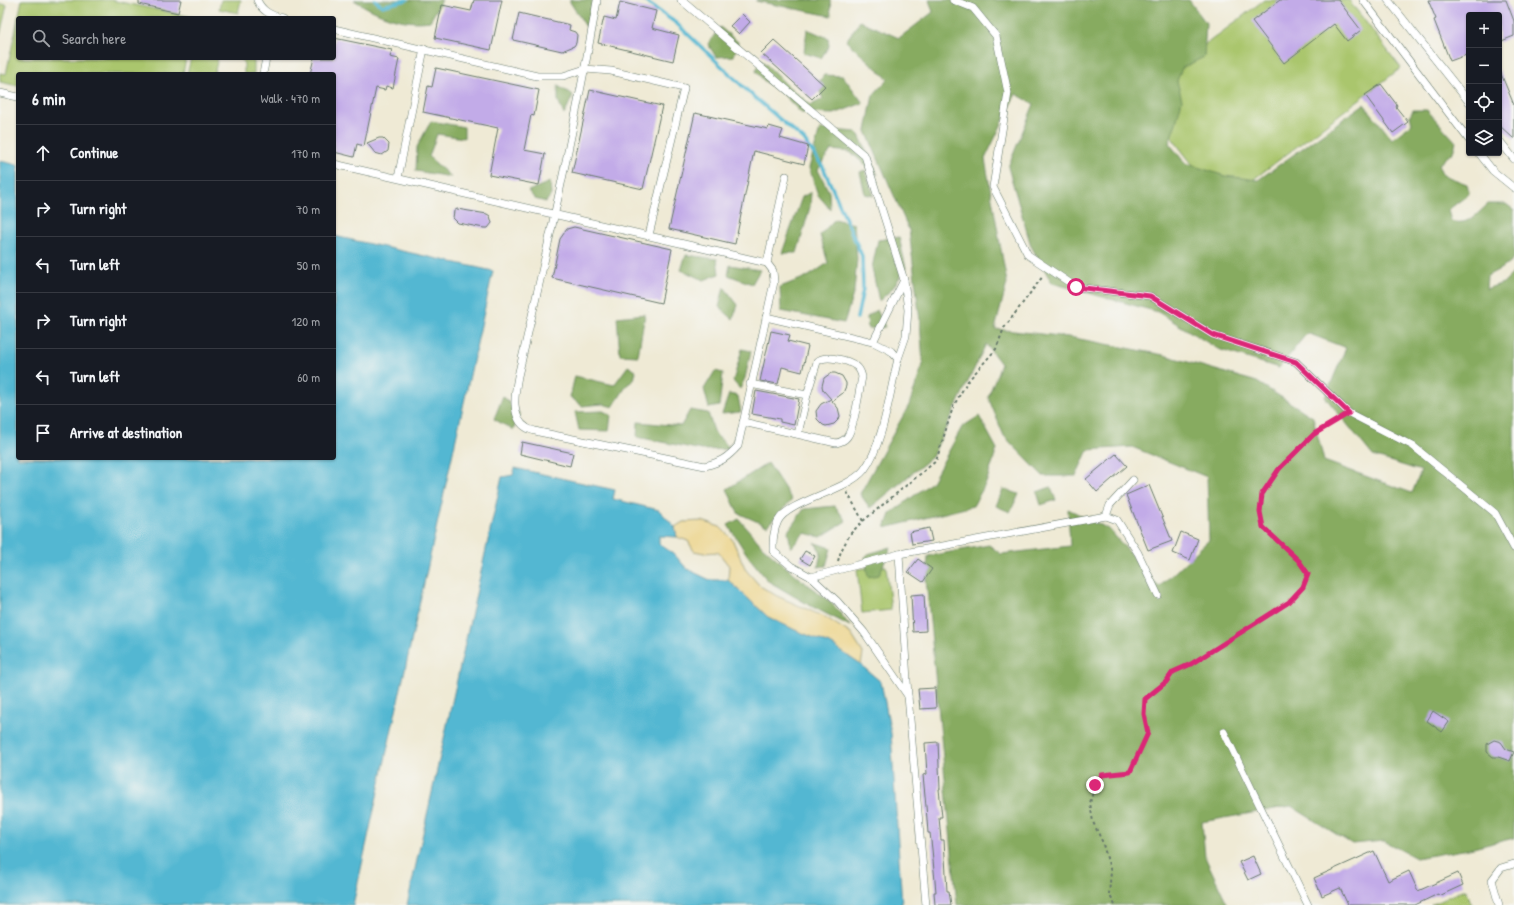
<!DOCTYPE html>
<meta charset="utf-8">
<style>
:root{--surface:#171b24;--page:#242831;--text:#f1f3f6;--muted:#9ea1a6;--line:#363941}
body{margin:0;font-family:"Patrick Hand",sans-serif;background:var(--page);color:var(--text)}
.controls{position:absolute;right:12px;top:12px;display:grid;overflow:hidden;border-radius:4px;box-shadow:0 1px 3px #0004}
.controls button{width:36px;height:36px;display:grid;place-items:center;padding:0;border:0;border-bottom:1px solid var(--line);background:var(--surface);color:var(--text);font:20px sans-serif}
.stop{position:absolute;width:12px;height:12px;margin:-9px;border:3px solid #db2777;border-radius:50%;background:#fff}
.stop.end{background:#db2777;border-color:#fff;box-shadow:0 1px 4px #0008}
.list{margin:0;padding:0;list-style:none}
h2{display:flex;justify-content:space-between;align-items:center;height:52px;margin:0;padding:0 16px;font-size:17px}
h2 small{font-size:13px;font-weight:400;color:var(--muted)}
.list li{display:grid;grid-template-columns:26px 1fr auto;gap:12px;align-items:center;box-sizing:border-box;height:56px;padding:0 16px;border-top:1px solid var(--line)}
.list b{display:block;font-size:15px;white-space:nowrap}
.list em{font-size:13px;font-style:normal;color:var(--muted)}
.icon{flex:none;width:22px;height:22px;fill:none;stroke:currentColor;stroke-width:2;stroke-linecap:round;stroke-linejoin:round}
.map{position:relative;flex:none;width:1514px;height:905px;overflow:hidden}
.search{position:absolute;background:var(--surface);box-shadow:0 1px 3px #0004;left:16px;top:16px;width:320px;height:44px;display:flex;align-items:center;gap:10px;box-sizing:border-box;padding:0 14px;border-radius:4px;color:var(--muted);font-size:15px}
.panel{position:absolute;background:var(--surface);box-shadow:0 1px 3px #0004;left:16px;top:72px;width:320px;height:388px;border-radius:4px}
.map>svg:first-child{display:block}
.green{fill:#aac66d;stroke:#648250}
.forest{fill:#87ab60;stroke:#53744a;fill-rule:evenodd}
.sand{fill:#eeda9e;stroke:#868c69}
.water{fill:#53b7d2;stroke:#397a83}
.lines{fill:none;stroke-linecap:round;stroke-linejoin:round}
.stream{stroke:#53b7d2;stroke-width:3.5}
.building{fill:#c2abe8}
.service-casing{stroke:#687a6c;stroke-width:8}
.path{stroke:#687a6c;stroke-width:2;stroke-dasharray:3 3;stroke-linecap:butt}
.service{stroke:#fff;stroke-width:7}
.route{stroke:#db2777;stroke-width:5}
</style>
<div class="map">
<svg width="1514" height="905" viewBox="0 0 1514 905">
<rect width="100%" height="100%" fill="#f6f6f2"/>
<filter id="ink" filterUnits="userSpaceOnUse"><feTurbulence type="fractalNoise" baseFrequency=".025" numOctaves="2"/><feDisplacementMap in="SourceGraphic" scale="8" xChannelSelector="R" yChannelSelector="G"/><feConvolveMatrix kernelMatrix="1 2 1 2 8 2 1 2 1" color-interpolation-filters="sRGB"/></filter>
<filter id="wash" filterUnits="userSpaceOnUse"><feTurbulence type="fractalNoise" baseFrequency=".012" numOctaves="4" result="noise"/><feDisplacementMap in="SourceGraphic" scale="16" xChannelSelector="R" yChannelSelector="G"/><feGaussianBlur stdDeviation="0.9" result="paint"/><feColorMatrix in="noise" values="0 0 0 0 0 0 0 0 0 0 0 0 0 0 0 0 0 1.4 0 .05"/><feComposite in="paint" operator="in"/></filter>
<g filter="url(#wash)">
<rect width="100%" height="100%" fill="#efead5"/>
<g class="green">
<path d="M22,0H111L197,18H18V58H186L183,74H18V86L0,82V73L6,74Z"/>
<path d="M221,0H241L238,13L219,9Z"/>
<path d="M1264,0H1349L1401,68L1222,203L1139,95Z"/>
<path d="M0,4L7,5L0,35Z"/>
<path d="M191,58H218L214,74H187Z"/>
<path d="M241,58H252L254,62V74H244V64Z"/>
<path d="M886,566L891,610L862,613L857,569Z"/>
<path d="M1465,889L1472,905H1431Z"/>
</g>
<g class="forest">
<path d="M354,0H442L430,21C403,25 377,15 354,0Z"/>
<path d="M570,0H593L586,27L570,2Z"/>
<path d="M756,0H830L831,16L756,1Z"/>
<path d="M929,0H1189L1206,23L1204,57L1182,68L1177,81L1182,100L1176,123L1169,143L1185,163L1225,176L1258,180L1364,104L1392,139L1412,124L1410,116L1413,110H1427L1456,142L1453,152L1438,165L1443,175L1467,184L1469,194L1448,210L1451,221C1468,226 1476,215 1488,204H1506L1514,210V257L1509,264L1487,276L1486,289L1503,283L1514,272V838L1469,849L1416,858L1384,841L1352,844L1291,806L1202,822L1205,857L1228,905H957L926,579L928,556L989,545L1001,554L1070,546L1068,509L1109,529L1159,587L1209,540L1207,477L1132,447L1088,450L1076,476H1043L1004,436L988,397L1001,364L986,344L932,457L870,508L860,494L909,405L923,364L920,321L909,230L866,131L873,95L888,79L846,41L860,21L899,38L933,12ZM1016,94L1034,104L1008,167L1031,246L1052,283L1158,312L1218,349L1279,368L1307,333L1346,348L1325,397L1373,456L1421,471L1412,493L1324,461L1313,417L1257,382L1164,355L1069,337L995,329L1007,283L985,159Z"/>
<path d="M720,27L738,42L734,56L716,57L708,44Z"/>
<path d="M807,29L828,38L829,46L821,58L804,53Z"/>
<path d="M761,59L789,87L811,105L823,99L817,85L824,75L843,76L863,103L834,114L801,113L783,94L764,81L756,71Z"/>
<path d="M558,86L573,95L564,115L558,100Z"/>
<path d="M431,121L464,127V138L437,134L429,157L451,177L416,171L417,147Z"/>
<path d="M820,129L856,132L859,135L878,175L850,152L831,150L818,170L829,192L830,209L818,195L809,168Z"/>
<path d="M865,170L874,196L865,194L860,172Z"/>
<path d="M550,182L551,195L546,202L535,199L528,191Z"/>
<path d="M811,192L810,207L797,253H782L802,197Z"/>
<path d="M835,219L854,224L857,259L854,291L844,323L781,311L780,287L809,276L828,263L820,235Z"/>
<path d="M899,237L906,268L892,289L879,301L872,268L878,240Z"/>
<path d="M686,255L717,259L719,274L704,280L681,270Z"/>
<path d="M730,265L760,270L752,284L728,275Z"/>
<path d="M724,287L738,305L733,319L719,307Z"/>
<path d="M877,310L885,327L868,329L867,317Z"/>
<path d="M645,314L638,356L620,355L617,317Z"/>
<path d="M742,349L751,351L745,378L740,389L733,381Z"/>
<path d="M628,366L636,371L634,380L627,385L613,407L603,404L582,406L570,397L575,376L614,385Z"/>
<path d="M715,371L723,373L719,406L709,408L704,389Z"/>
<path d="M729,394L738,396L741,412L722,414Z"/>
<path d="M503,396L520,414L513,430L494,419Z"/>
<path d="M690,410L708,413L715,434L731,449L702,450L637,437L638,422L681,426Z"/>
<path d="M603,411L611,415L609,431L579,430L575,412Z"/>
<path d="M979,416L997,449L986,483L973,506L885,528L890,514L932,482L962,427Z"/>
<path d="M768,463L792,500L767,526L738,513L727,489Z"/>
<path d="M1051,487L1056,500L1041,505L1037,492Z"/>
<path d="M1003,489L1019,494L1010,512L996,506Z"/>
<path d="M835,506L846,521L821,537L804,533L791,548L788,531L804,509Z"/>
<path d="M739,519L762,546L800,579L832,603L850,626L809,605L768,581L748,556L728,525Z"/>
<path d="M815,543L831,548L826,566L818,567L821,552Z"/>
<path d="M891,547L879,575L868,577L865,557L868,554Z"/>
</g>
<path class="sand" d="M702,521L720,527L732,539L746,570L760,586L777,596L827,618L851,634L863,653L861,665L832,645L795,630L768,617L728,580L729,566L718,552L704,553L694,551L688,541L677,537L675,527L683,522Z"/>
<g class="water">
<path d="M0,161L18,165V458H334V236L493,271L353,905H0Z"/>
<path d="M515,468L615,490L613,499L659,510L675,527L677,537L659,536V544L674,554L687,569L710,580H728L768,617L795,630L832,645L861,665L881,682L891,733L902,905H407L502,477L513,475Z"/>
</g>
<g class="lines">
<g class="stream">
<path d="M375,0L382,6L407,0"/>
<path d="M643,0L676,23L754,97L804,140L823,167L862,256L863,289L857,318"/>
</g>
</g>
<g id="blocks">
<g class="building">
<path d="M139,0H181L178,13L139,4Z"/>
<path d="M474,0H502L491,50L435,38L442,5L471,11Z"/>
<path d="M1280,0H1338L1361,30L1347,41L1334,24L1284,63L1252,21Z"/>
<path d="M1428,0H1506L1514,21V36L1499,42V15H1469V54L1450,61L1434,20L1436,19Z"/>
<path d="M620,2L656,11L652,28L679,35L673,61L598,43L604,17L616,20Z"/>
<path d="M519,13L570,25L569,30L575,32L577,35L576,43L574,46L562,51L513,40Z"/>
<path d="M742,14L750,22L739,34L730,26Z"/>
<path d="M334,38L392,50L390,57L399,59L393,88L386,86L385,90L376,88L364,146L357,144L354,157L334,152V74H310L314,58H334Z"/>
<path d="M774,40L825,86L812,99L761,53Z"/>
<path d="M436,68L539,90L534,116L531,115L524,150L545,154L539,185L489,175L498,128L423,112L428,86L432,87Z"/>
<path d="M1499,69L1514,105V139L1499,125Z"/>
<path d="M1381,84L1397,105L1396,107L1408,122L1393,133L1365,95Z"/>
<path d="M590,90L662,106L643,189L572,173Z"/>
<path d="M695,113L768,129L769,126L783,130L780,138L808,146L804,164L754,151L735,244L669,229Z"/>
<path d="M379,138H383L389,144L388,151L382,155L375,153L367,143Z"/>
<path d="M457,209L487,214L490,216L492,223L488,228H484L458,223L453,218L454,211Z"/>
<path d="M574,227L672,249L661,303L552,278L560,239L567,229Z"/>
<path d="M771,331L790,335L788,341L808,346L802,372L782,367L778,384L760,381Z"/>
<path d="M831,373H835L842,376L846,383V386L843,393L832,401L838,408L840,416L839,419L834,424L826,426L823,425L817,419L816,411L821,404L831,399L823,390L822,386L824,378Z"/>
<path d="M756,391L799,399L794,425L780,422V419L752,414Z"/>
<path d="M522,442L573,453L570,466L520,454Z"/>
<path d="M1116,454L1127,466L1097,492L1086,479Z"/>
<path d="M1149,485L1172,541L1148,550L1126,495Z"/>
<path d="M929,528L932,541L912,544L910,532Z"/>
<path d="M1181,532L1198,539L1190,560L1173,553Z"/>
<path d="M805,551L815,556L810,565L800,559Z"/>
<path d="M918,559L932,569L923,582L908,572Z"/>
<path d="M924,594L926,631L913,632L911,595Z"/>
<path d="M935,688L936,708L920,709L918,689Z"/>
<path d="M1433,711L1449,722L1442,732L1427,721Z"/>
<path d="M1494,740L1501,742L1506,749L1514,752L1510,761L1498,757H1493L1487,752V744Z"/>
<path d="M938,742L940,789H939L942,817H939L941,840H944L947,891H949L951,905H935L934,892H936L932,849L930,833H928L926,806L923,775L927,774L925,743Z"/>
<path d="M1374,851L1388,881L1409,871L1418,891L1458,873L1463,885L1439,896L1438,894L1415,905H1348L1340,888L1322,896L1314,878Z"/>
<path d="M1253,856L1261,874L1248,880L1239,862Z"/>
</g>
</g>
</g>
<g filter="url(#ink)">
<use href="#blocks" fill-opacity="0" stroke="#687a6c" stroke-width="1"/>
<g class="lines">
<defs>
<g id="service">
<path d="M257,0C262,11 270,15 282,18"/>
<path d="M681,0L865,156L904,280L873,342L891,351L898,359C890,390 883,446 864,470C847,491 788,501 778,521C773,531 773,541 773,551L791,566L811,577L837,601L864,632L908,696"/>
<path d="M953,0L973,8L996,36L1008,93L993,187L1028,255L1076,287L1150,296L1213,335L1296,362L1349,413L1413,446L1495,513L1514,548"/>
<path d="M1363,0L1469,140"/>
<path d="M1388,0L1469,102"/>
<path d="M334,29L537,76H563L585,69L611,71L684,88L649,235"/>
<path d="M263,74L266,58"/>
<path d="M0,93L18,97"/>
<path d="M1499,140L1514,159"/>
<path d="M1479,153L1493,171L1514,188"/>
<path d="M334,164L767,263L773,271L774,282L738,446C727,458 721,462 705,466L539,432C536,431 530,430 527,428C510,418 515,392 518,376C547,252 575,127 597,1"/>
<path d="M398,178L424,49"/>
<path d="M767,263L786,176"/>
<path d="M766,317L873,342"/>
<path d="M898,359L906,336L908,310L904,280"/>
<path d="M743,422L836,443C841,442 844,441 847,437C855,426 859,391 862,377C861,372 860,369 856,366C848,360 824,354 817,362L807,395L750,384"/>
<path d="M798,434L807,395"/>
<path d="M1106,516L1110,505L1133,480"/>
<path d="M899,554L1106,516L1117,520L1138,553L1158,595"/>
<path d="M811,577L899,554L908,696L926,905"/>
<path d="M1224,732L1308,905"/>
<path d="M1499,905L1492,880L1501,868L1514,864"/>
</g>
</defs>
<use href="#service" class="service-casing"/>
<g class="path">
<path d="M847,492L863,521"/>
<path d="M838,561L841,551L850,534L863,521L936,461L953,407L967,382L996,349L1004,328L1043,276"/>
<path d="M1115,905L1109,894L1111,872L1102,841L1093,822L1090,803L1095,785L1102,775L1130,772L1148,733L1144,714L1145,699L1166,682L1173,672L1191,664L1289,602L1303,587L1308,574L1299,561L1263,527L1260,512L1263,494L1279,469L1314,434L1341,418"/>
</g>
<use href="#service" class="service"/>
</g>
</g>
<g class="lines" filter="url(#ink)">
<path class="route" d="M1076,287L1150,296L1213,335L1296,362L1349,413L1314,434L1279,469L1262,494L1260,512L1263,527L1299,561L1308,574L1303,587L1289,602L1191,664L1173,672L1166,682L1145,699L1144,714L1148,733L1130,772L1102,775L1095,785"/>
</g>
</svg>
<div class="controls">
<button>+</button>
<button>−</button>
<button><svg class="icon" aria-label="locate" viewBox="0 0 24 24"><circle cx="12" cy="12" r="6"/><path d="M12 2v4M12 18v4M2 12h4M18 12h4"/></svg></button>
<button><svg class="icon" aria-label="layers" viewBox="0 0 24 24"><path d="M12 4l9 5-9 5-9-5zM3 14l9 5 9-5"/></svg></button>
</div>
<div class="stop" style="left:1076px;top:287px"></div>
<div class="stop end" style="left:1095px;top:785px"></div>
<div class="search"><svg class="icon" aria-label="search" viewBox="0 0 24 24"><circle cx="10" cy="10" r="6"/><path d="M15 15l6 6"/></svg>Search here</div>
<section class="panel">
<h2>6 min<small>Walk · 470 m</small></h2>
<ul class="list">
<li><svg class="icon" aria-label="ahead" viewBox="0 0 24 24"><path d="M12 20V5M6 11l6-6 6 6"/></svg><div><b>Continue</b></div><em>170 m</em></li>
<li><svg class="icon" aria-label="right" viewBox="0 0 24 24"><path d="M7 20v-9h11M14 6l5 5-5 5"/></svg><div><b>Turn right</b></div><em>70 m</em></li>
<li><svg class="icon" aria-label="left" viewBox="0 0 24 24"><path d="M17 20v-9H6M10 6l-5 5 5 5"/></svg><div><b>Turn left</b></div><em>50 m</em></li>
<li><svg class="icon" aria-label="right" viewBox="0 0 24 24"><path d="M7 20v-9h11M14 6l5 5-5 5"/></svg><div><b>Turn right</b></div><em>120 m</em></li>
<li><svg class="icon" aria-label="left" viewBox="0 0 24 24"><path d="M17 20v-9H6M10 6l-5 5 5 5"/></svg><div><b>Turn left</b></div><em>60 m</em></li>
<li><svg class="icon" aria-label="arrive" viewBox="0 0 24 24"><path d="M6 21V4h12l-3 4 3 4H6"/></svg><div><b>Arrive at destination</b></div></li>
</ul>
</section>
</div>
